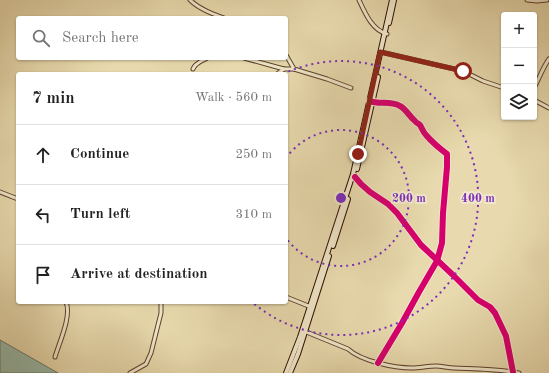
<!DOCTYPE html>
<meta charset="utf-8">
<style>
:root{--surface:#fff;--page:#f6f6f6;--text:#222;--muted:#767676;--line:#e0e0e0}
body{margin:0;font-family:"Old Standard TT",serif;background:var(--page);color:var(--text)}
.controls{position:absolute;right:12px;top:12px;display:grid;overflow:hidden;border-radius:4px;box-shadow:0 1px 3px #0004}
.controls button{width:36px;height:36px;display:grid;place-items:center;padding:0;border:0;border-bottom:1px solid var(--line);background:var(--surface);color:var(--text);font:20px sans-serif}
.stop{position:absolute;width:12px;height:12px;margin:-9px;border:3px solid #8f2418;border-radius:50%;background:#fff}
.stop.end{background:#8f2418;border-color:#fff;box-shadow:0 1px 4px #0008}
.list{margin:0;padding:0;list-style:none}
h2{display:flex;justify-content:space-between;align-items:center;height:52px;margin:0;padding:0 16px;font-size:17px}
h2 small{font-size:13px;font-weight:400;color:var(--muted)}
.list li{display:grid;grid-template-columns:26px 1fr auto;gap:12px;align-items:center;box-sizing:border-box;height:60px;padding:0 16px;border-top:1px solid var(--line)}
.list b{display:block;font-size:15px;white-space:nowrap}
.list em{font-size:13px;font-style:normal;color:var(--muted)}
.icon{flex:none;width:22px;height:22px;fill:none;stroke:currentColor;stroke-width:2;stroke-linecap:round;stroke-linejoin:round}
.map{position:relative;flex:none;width:549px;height:373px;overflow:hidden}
.search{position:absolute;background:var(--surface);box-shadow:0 1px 3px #0004;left:16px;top:16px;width:272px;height:44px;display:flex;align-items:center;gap:10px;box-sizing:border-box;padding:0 14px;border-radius:4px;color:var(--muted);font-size:15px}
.panel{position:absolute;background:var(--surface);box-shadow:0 1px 3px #0004;left:16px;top:72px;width:272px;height:232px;border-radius:4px}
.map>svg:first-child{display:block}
.water{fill:#97bbab;stroke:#6d7667}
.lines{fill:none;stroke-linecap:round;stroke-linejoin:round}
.minor-casing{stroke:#5d422c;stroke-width:5}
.secondary-casing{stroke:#2f0f01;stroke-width:6}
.minor{stroke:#f0e7ca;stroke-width:3}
.secondary{stroke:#f0e7ca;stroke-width:4}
.cycleway-casing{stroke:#f0e7ca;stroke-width:8}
.cycleway{stroke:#d6006c;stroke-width:6}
.route{stroke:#8f2418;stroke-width:5}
.ring{fill:none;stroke:#7b2cbf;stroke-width:2;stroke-dasharray:2 4}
.centre{fill:#7b2cbf;stroke:#f0e7ca;stroke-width:2}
.ring-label{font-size:12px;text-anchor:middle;font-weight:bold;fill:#7b2cbf;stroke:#f0e7ca;stroke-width:4;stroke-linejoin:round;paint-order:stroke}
</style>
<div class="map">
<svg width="549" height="373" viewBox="0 0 549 373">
<rect width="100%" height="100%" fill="#e8daae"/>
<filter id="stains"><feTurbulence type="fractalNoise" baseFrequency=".005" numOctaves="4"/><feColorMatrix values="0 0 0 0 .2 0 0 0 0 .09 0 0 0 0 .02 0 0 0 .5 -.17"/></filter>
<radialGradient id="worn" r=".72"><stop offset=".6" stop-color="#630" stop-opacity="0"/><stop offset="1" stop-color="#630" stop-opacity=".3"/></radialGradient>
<path class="water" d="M0,340L58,373H0Z"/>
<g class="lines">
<defs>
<g id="minor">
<path d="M190,0C199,9 213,14 224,18"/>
<path d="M359,0C365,13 372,30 387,34"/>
<path d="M527,0L537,1L547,0"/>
<path d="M381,52L463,71L483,81L504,88"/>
<path d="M286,55L294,69L327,79L351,88"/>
<path d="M244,58L284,69H294"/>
<path d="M193,69C195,63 202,61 207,58"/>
<path d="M277,74L284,69"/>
<path d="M534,88C539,79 543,67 549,59"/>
<path d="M534,100L549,108"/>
<path d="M372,102L390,103L399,105L404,109L414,121L420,125L422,130L427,136L438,147L447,154V167L443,213L442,243L437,261L419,292L402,323L378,363"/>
<path d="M355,177L361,184L370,192L388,204L397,213L421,245L453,275L478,300L490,307L495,313L506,336L513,372"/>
<path d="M0,192L18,199"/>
<path d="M286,297L311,307"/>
<path d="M304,331L348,349C361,361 394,368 412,368C420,368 428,366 436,366C442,366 448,368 454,368C476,369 498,369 519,373"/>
<path d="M55,357C59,343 72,316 66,302"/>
<path d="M130,373L146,364L151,353L161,313V302"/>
</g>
<g id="secondary">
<path d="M389,23L394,0"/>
<path d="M357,169L378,77"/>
<path d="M333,246L348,199"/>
<path d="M286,373L300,337L353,174L392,0"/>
<path d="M290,373L298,354L329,256"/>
</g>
</defs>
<use href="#minor" class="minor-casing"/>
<use href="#secondary" class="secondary-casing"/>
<use href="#minor" class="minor"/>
<use href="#secondary" class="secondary"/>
<defs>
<g id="cycleway">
<path d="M370,101C379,105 390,100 400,106C406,109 409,116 415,121C416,123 418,123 420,125C422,128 423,132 426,135C432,142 439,148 447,154V167L443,213L442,243L437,261L419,292L402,323L378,363"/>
<path d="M355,177L361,184L370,192L388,204L397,213L421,245L453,275L478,300L490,307L495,313L506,336L513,372"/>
</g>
</defs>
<use href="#cycleway" class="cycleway-casing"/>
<use href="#cycleway" class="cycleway"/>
</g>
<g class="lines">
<path class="route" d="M358,154L380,52L463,71"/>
</g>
<g class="ring">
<path d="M286 158A68 68 0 1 1 286 238"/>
<path d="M283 74A137 137 0 1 1 252 302"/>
</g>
<circle cx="341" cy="198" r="6" class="centre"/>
<g class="ring-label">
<text x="409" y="202">200 m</text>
<text x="478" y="202">400 m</text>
</g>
<rect width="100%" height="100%" filter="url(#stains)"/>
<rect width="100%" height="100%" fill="url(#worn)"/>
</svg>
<div class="controls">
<button>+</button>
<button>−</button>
<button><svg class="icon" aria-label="layers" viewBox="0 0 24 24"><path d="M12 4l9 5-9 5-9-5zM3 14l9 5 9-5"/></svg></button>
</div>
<div class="stop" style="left:463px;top:71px"></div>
<div class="stop end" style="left:358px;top:154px"></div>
<div class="search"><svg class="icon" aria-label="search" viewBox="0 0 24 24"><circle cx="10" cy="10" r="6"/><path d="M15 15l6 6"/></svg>Search here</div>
<section class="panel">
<h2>7 min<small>Walk · 560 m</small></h2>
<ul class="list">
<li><svg class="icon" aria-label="ahead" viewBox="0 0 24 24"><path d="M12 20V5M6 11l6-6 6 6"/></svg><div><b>Continue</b></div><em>250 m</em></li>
<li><svg class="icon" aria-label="left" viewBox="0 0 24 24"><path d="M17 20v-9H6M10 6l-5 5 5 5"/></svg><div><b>Turn left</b></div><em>310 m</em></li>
<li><svg class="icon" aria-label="arrive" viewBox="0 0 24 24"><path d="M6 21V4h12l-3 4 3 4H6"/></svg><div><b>Arrive at destination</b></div></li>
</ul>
</section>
</div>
